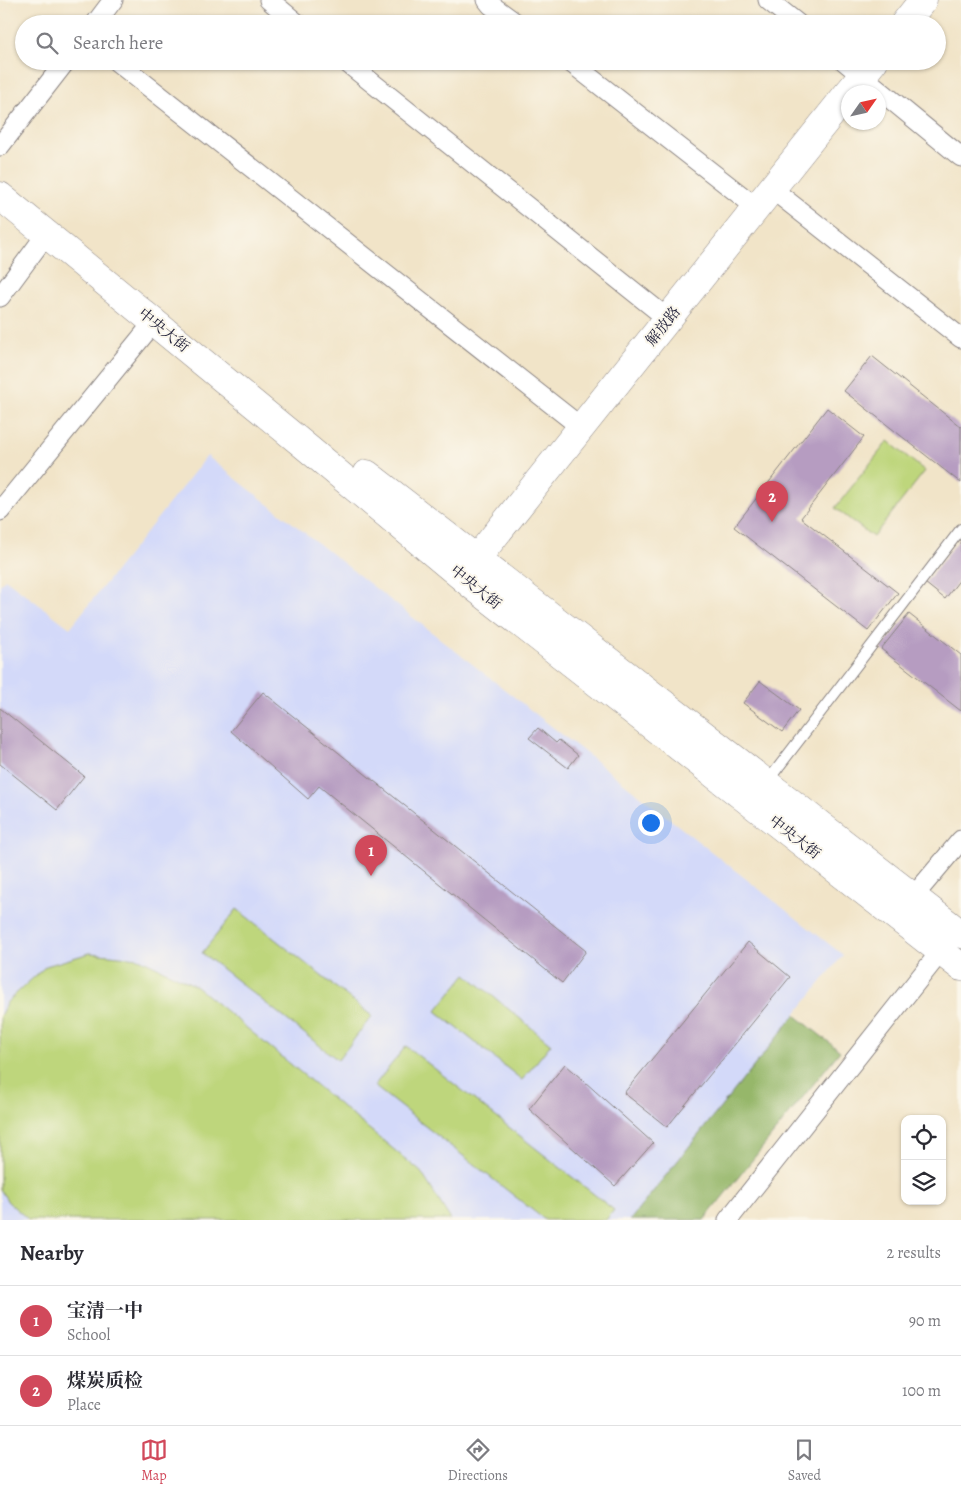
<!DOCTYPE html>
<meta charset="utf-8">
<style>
:root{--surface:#fff;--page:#f7f7f7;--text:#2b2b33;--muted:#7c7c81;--line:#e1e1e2;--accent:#d1495b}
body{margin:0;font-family:Alegreya,"Noto Serif SC",serif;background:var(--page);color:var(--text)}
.controls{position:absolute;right:15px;bottom:15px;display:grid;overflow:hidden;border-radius:10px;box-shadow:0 1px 4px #0004}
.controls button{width:45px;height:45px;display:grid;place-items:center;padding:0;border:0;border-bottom:1px solid var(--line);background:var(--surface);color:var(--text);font:25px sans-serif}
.compass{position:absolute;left:841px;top:85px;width:45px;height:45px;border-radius:50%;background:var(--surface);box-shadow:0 1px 4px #0004;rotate:56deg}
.you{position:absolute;left:650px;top:822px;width:18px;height:18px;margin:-12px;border:4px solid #fff;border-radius:50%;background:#1a73e8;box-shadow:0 0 0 8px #1a73e833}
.badge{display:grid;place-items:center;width:32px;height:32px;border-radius:50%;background:var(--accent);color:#fff;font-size:16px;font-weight:700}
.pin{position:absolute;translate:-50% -41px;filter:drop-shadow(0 1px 2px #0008)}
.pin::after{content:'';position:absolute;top:26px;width:18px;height:15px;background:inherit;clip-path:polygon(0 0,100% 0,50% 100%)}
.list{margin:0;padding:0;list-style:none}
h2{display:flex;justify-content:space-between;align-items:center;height:65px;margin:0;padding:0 20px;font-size:21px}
h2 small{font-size:16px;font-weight:400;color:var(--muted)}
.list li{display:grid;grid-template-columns:32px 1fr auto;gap:15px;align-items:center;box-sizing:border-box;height:70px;padding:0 20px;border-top:1px solid var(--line)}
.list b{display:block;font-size:19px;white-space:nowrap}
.list p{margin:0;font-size:16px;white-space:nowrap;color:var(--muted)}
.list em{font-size:16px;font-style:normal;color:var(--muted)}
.icon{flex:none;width:28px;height:28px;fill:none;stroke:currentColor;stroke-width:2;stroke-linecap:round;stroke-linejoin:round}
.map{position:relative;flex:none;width:961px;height:1220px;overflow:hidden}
.search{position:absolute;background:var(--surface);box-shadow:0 1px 4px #0004;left:15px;right:15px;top:15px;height:55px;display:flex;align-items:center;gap:12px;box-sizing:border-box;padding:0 18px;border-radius:28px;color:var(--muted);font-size:19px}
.sheet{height:205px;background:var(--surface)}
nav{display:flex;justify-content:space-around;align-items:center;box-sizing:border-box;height:70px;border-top:1px solid var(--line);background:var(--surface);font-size:14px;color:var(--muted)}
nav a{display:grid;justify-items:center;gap:2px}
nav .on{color:var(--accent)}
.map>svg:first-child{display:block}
.built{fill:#d3d9f9}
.green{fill:#bed67b;stroke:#707c5b}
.forest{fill:#96b76b;stroke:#5c6c53}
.building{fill:#b69cc1}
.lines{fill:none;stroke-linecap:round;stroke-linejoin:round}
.lane-casing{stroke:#8a8382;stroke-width:12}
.street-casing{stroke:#8a8382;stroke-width:21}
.secondary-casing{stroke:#8a8382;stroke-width:29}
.primary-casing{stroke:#8a8382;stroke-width:29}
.lane{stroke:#fff;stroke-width:10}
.street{stroke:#fff;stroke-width:19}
.secondary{stroke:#fff;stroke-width:28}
.primary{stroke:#fff;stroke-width:28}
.labels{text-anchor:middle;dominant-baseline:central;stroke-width:4;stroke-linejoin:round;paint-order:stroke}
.street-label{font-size:15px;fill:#22223b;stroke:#fbf7ec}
</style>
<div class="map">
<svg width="961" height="1220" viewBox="0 0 961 1220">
<rect width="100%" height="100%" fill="#fbf7ec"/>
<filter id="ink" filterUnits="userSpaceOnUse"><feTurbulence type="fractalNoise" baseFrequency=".02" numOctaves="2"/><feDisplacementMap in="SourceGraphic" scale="10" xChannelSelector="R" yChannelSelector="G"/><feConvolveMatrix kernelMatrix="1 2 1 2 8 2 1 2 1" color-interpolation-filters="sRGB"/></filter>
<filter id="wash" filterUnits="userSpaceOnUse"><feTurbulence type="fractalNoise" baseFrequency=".0096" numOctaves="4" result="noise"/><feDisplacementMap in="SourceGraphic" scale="20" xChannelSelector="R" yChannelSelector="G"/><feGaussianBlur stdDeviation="1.12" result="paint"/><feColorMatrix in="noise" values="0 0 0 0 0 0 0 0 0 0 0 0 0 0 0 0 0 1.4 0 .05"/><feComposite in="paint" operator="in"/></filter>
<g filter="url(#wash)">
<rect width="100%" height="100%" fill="#f1e4c8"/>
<path class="built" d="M207,456L843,955L630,1220H0V585L5,579L70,628Z"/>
<g class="green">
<path d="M888,441L925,471L873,537L835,508Z"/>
<path d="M237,909L372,1016L338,1060L202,953Z"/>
<path d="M90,953L139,958L196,986L421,1172L451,1220H29L8,1202L0,1189V1016L7,1002L46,966Z"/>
<path d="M466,974L551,1044L522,1080L436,1011Z"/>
<path d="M406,1046L614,1210L606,1220H545L374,1086Z"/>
</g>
<path class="forest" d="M795,1015L840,1051L704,1220H630Z"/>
<g id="blocks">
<g class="building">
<path d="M872,356L961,427V483L844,391Z"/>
<path d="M827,408L864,437L801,518L898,593L868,631L734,527Z"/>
<path d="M961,537V578L945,599L925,583Z"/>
<path d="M909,614L961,655V711L881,649Z"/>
<path d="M760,681L799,710L782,732L743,703Z"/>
<path d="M263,692L586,951L562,983L319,786L308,799L231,731Z"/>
<path d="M0,708L84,776L57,810L0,764Z"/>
<path d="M538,728L556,743L559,740L578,755L568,768L529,738Z"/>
<path d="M748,942L790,977L667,1127L624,1093Z"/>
<path d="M565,1064L653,1143L615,1186L529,1109Z"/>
</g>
</g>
</g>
<g filter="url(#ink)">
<use href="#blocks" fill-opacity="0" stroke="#8a8382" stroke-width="1"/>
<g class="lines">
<defs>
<path id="lane" d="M767,782L961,529"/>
<g id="street">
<path d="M269,0L298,24"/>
<path d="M487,0L491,5L517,24"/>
<path d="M768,0L798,24"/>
<path d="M95,24L113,0"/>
<path d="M116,61L582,428"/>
<path d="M345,61L668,319"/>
<path d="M569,61L757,208"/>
<path d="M844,61L961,157"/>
<path d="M0,146L66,61"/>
<path d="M772,189L961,338"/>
<path d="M0,297L48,232"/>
<path d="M0,511L154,322"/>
<path d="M913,897L961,840"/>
<path d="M728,1220L941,951"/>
</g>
<g id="secondary">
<path d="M904,24L923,0"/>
<path d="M849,92L874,61"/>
<path d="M477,558L848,93"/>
</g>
<g id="primary">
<path d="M0,196L305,446L473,586L961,967"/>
<path d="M367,474L961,934"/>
</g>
</defs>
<use href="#lane" class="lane-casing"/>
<use href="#street" class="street-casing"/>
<use href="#secondary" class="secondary-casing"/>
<use href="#primary" class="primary-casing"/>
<use href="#lane" class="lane"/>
<use href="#street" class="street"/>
<use href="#secondary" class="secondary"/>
<use href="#primary" class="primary"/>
</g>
</g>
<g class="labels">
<g class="street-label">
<text transform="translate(663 326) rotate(-51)">解放路</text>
<text transform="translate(164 330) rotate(39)">中央大街</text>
<text transform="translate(476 587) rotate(39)">中央大街</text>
<text transform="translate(795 837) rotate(38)">中央大街</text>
</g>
</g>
</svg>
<div class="controls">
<button><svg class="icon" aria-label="locate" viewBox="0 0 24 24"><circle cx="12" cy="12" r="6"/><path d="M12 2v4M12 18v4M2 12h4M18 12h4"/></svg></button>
<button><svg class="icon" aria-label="layers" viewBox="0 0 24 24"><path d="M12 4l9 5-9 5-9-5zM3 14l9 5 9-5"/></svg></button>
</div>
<svg class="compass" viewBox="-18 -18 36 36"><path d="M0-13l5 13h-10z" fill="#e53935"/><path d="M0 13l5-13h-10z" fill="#7c7c81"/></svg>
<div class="you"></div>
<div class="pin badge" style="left:371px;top:876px">1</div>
<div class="pin badge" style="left:772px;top:522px">2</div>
<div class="search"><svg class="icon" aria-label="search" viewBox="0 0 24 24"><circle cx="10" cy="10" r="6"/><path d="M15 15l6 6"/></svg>Search here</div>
</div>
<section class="sheet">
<h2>Nearby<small>2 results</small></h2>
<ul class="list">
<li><span class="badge">1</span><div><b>宝清一中</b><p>School</p></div><em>90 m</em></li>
<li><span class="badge">2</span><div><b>煤炭质检</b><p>Place</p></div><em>100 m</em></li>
</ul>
</section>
<nav>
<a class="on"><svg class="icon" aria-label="map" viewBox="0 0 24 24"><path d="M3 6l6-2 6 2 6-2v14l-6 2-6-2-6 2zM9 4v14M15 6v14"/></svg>Map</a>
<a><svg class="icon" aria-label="directions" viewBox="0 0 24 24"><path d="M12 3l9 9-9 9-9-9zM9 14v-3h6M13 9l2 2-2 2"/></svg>Directions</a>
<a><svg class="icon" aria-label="saved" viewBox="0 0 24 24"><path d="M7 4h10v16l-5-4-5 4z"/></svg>Saved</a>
</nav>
